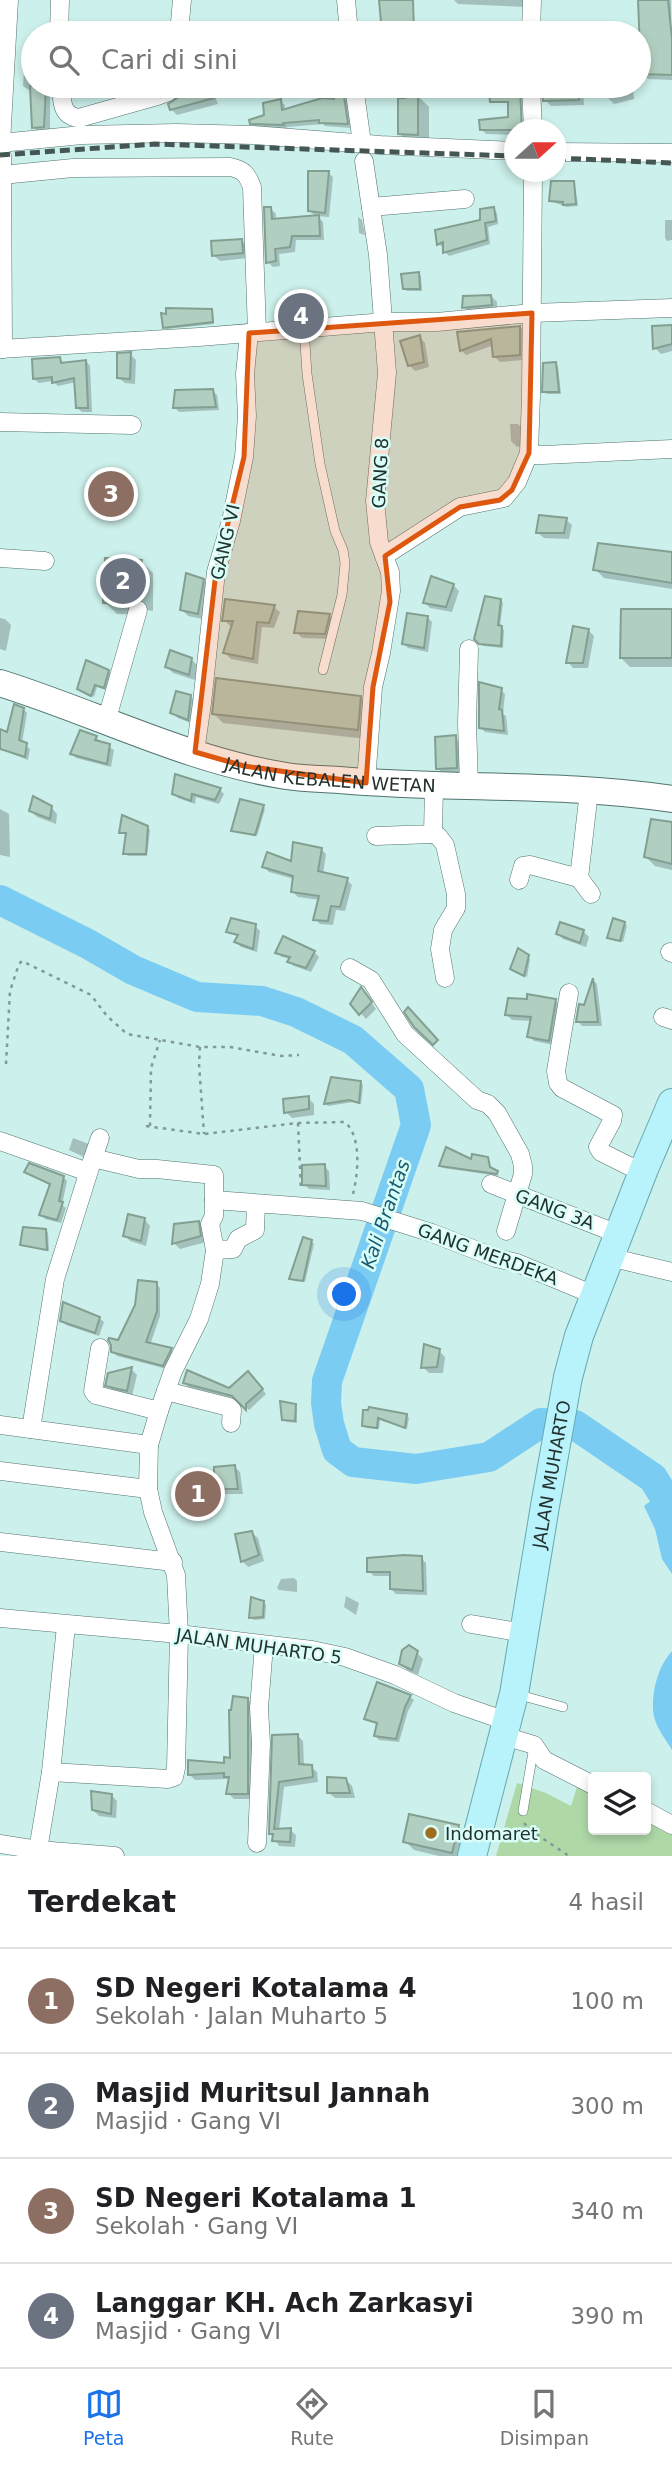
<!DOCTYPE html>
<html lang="id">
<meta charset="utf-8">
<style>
:root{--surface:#fff;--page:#f6f6f6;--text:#202124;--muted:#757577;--line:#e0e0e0;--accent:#1a73e8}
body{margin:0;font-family:"DejaVu Sans",sans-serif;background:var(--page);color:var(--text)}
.controls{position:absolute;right:21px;bottom:21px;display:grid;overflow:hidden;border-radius:7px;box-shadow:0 4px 10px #0003}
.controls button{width:63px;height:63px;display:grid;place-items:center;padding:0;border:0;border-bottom:2px solid var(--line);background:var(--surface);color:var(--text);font:35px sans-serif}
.compass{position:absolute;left:504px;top:119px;width:63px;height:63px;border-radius:50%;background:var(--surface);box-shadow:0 4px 10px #0003;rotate:69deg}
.you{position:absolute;left:345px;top:1295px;width:24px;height:24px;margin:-18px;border:5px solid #fff;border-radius:50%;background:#1a73e8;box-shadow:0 0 0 10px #1a73e833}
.badge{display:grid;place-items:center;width:46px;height:46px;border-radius:50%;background:var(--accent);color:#fff;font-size:23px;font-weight:700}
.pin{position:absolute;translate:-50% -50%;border:4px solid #fff;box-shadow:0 2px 7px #0006}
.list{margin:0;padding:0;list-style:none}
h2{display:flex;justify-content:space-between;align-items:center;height:91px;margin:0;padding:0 28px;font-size:30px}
h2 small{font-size:23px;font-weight:400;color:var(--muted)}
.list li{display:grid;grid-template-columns:46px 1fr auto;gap:21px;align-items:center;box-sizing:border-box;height:105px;padding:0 28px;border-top:2px solid var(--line)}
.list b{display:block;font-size:26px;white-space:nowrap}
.list p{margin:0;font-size:23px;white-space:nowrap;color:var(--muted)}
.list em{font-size:23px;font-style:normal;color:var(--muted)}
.icon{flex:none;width:38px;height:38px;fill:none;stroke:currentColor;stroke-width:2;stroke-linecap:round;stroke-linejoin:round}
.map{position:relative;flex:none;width:672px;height:1856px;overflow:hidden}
.search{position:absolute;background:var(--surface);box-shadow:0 4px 10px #0003;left:21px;right:21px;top:21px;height:77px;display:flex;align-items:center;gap:18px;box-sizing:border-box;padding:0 24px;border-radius:38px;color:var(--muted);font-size:26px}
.sheet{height:511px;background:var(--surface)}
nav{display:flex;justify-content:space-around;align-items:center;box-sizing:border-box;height:98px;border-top:2px solid var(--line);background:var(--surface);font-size:19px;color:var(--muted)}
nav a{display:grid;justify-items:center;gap:4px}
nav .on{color:var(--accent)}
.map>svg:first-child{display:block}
.green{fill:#aed9a7}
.water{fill:#7bccf2}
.shadow{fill:#0003}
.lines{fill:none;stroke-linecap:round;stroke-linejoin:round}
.river{stroke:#7bccf2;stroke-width:30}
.building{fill:#b1cfc0;stroke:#839f91;stroke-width:2}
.service-casing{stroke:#52736f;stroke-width:10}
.minor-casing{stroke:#52736f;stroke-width:19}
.secondary-casing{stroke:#52736f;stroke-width:28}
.primary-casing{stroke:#65a9b1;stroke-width:30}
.path{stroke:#809a96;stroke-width:2.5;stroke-dasharray:3.5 5;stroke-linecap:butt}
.service{stroke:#fff;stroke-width:9}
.minor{stroke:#fff;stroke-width:18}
.secondary{stroke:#fff;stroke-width:26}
.primary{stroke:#b8f2fa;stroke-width:28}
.rail{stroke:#455754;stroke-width:5;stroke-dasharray:10 5;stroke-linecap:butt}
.marked{fill:#de570e;fill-opacity:0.2;stroke:#de570e;stroke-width:5;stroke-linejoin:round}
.poi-dot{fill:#9c6d1f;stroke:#d9fef8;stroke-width:2.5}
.labels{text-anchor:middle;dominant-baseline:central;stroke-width:5;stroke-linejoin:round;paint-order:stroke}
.street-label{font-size:18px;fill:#23312f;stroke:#d9fef8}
.poi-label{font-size:18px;fill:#23312f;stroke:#d9fef8;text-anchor:start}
.water-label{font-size:19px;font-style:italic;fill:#195973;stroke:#d9fef8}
</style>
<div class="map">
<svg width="672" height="1856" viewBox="0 0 672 1856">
<rect width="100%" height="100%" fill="#ccf0eb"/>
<path class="green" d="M581,1774L593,1780V1830H646V1807L672,1821V1856H496L517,1783L546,1793L571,1806Z"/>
<g class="water">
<path d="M672,1485V1574L662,1559L655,1529L644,1506Z"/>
<path d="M672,1651V1750C667,1741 658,1730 655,1720C649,1699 657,1667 672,1651Z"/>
</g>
<g class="shadow">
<path d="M378,0H413L414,24L420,29V33H384L381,5Z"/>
<path d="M454,0H530L527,7L458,4Z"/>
<path d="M639,0H671L672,80L648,79L642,73Z"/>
<path d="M33,67V86H50V133L39,134L34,128L32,92L23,86L24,68Z"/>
<path d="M543,86H578L583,91L584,105L551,106L545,100Z"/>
<path d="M606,86H633L634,99L614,104L608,98Z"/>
<path d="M208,88L214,94L218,104L177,115L171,109Z"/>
<path d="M417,95L429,107V146H412L400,134L407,99Z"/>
<path d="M343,97L348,102L351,128L325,126L323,124L287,127V129L256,127L252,123L266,116L280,101L285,105V111Z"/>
<path d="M480,128L514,130V135L486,134Z"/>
<path d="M328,173L333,177L329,217L317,216L323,222L324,240H296L295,252L279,254L280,266L273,267L268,262L271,209L276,214V220L316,217L310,211Z"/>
<path d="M573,182L575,185L578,206L567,207L550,201Z"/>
<path d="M493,209L497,213L498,224L488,227L490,244L449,256L445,252V246L442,247L439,244L482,221Z"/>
<path d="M358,217L362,220L365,235L359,233Z"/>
<path d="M665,220H672V240L667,241L665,238Z"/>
<path d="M242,241L248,247V258L220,261L214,256Z"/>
<path d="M418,274L421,276L422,291H407L404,289Z"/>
<path d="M491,296L497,302V311L470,313L464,307Z"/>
<path d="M314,308L326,320L302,330L290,318Z"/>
<path d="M211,311L213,313L214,324L167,329L164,327Z"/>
<path d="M520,327L525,332L524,360L500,362L495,357L494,345L466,355L461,350Z"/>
<path d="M672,327V351L661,354L655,348Z"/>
<path d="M420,337L425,343L429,367L415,371L409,365Z"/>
<path d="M130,354L136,360L135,384L125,383L119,378Z"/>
<path d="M60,359L64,363L86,361L90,366L92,412H82L77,408L76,382L58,386L53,381L39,383L34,379Z"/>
<path d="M556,364L558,366L561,394H547L544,391Z"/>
<path d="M212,391L217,395L219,410L179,412L175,408Z"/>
<path d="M510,424H518L524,430L523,446L517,447L511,441Z"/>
<path d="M566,520L572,525L569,539L544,538L538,533Z"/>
<path d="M672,554V589L604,578L595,569Z"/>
<path d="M141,561L153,573V611L147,610L141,615L117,614L105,602Z"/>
<path d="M203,580L209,586L203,619L188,616L182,610Z"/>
<path d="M453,585L459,591L452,612L430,608L425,603Z"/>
<path d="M501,600L503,603L500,627L504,630L503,648L483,646L476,638Z"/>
<path d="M274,607L280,612L274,628L262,627L258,664L231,659L225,653L234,626H230L224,620Z"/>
<path d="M672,611V667H630L621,658Z"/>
<path d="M329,615L335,621L330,639L302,638L296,632Z"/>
<path d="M427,617L432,622L428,652L408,648L404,644Z"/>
<path d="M0,618L5,619L11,625L6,651L0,649Z"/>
<path d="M588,630L594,636L588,668H573L568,662Z"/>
<path d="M191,659L197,665L195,680L173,673L167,667Z"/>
<path d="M108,671L111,674L106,690L97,687L94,697L81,691Z"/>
<path d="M501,690L505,694L503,714L506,716L508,735L485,732L480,727Z"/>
<path d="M191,696L196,702L193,724L178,718L172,712Z"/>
<path d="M360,697L369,706L367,739L223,723L214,714Z"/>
<path d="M23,709L27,713L22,743L30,749L28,760L10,753L0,746V731L8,735Z"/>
<path d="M455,737L461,743L462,773L444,774L438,769Z"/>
<path d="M96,738L114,750L111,767L76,758L72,753Z"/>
<path d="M177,777L220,790L224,794L219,804L196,797L195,804L178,798L174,793Z"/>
<path d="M51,807L57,814L56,824L37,817L31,811Z"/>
<path d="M263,807L265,809L257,836L233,830Z"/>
<path d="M0,809L9,814L10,857L0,855Z"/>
<path d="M672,823V870L655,866L646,857Z"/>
<path d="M147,827L150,830L147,856H128L125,853L128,835L121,832Z"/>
<path d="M321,849L326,854L323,874L347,880L352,885L345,911L336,910L333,925L320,924L315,919L320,900L298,897L293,892L294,879L269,872L264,867L292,863Z"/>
<path d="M625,923L627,926L623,942L611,939L609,937Z"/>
<path d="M255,926L260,931L257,952L241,947L236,942L239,937L228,931Z"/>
<path d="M583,931L589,937L586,947L563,939L558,934Z"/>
<path d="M284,938L314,952L319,957L311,972L294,966L289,961L290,959L282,957L277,953Z"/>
<path d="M528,957L530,959L527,977L514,971Z"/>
<path d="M594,981L597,984L602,1026H582L578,1021Z"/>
<path d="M366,995L376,1009L366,1019L352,1004Z"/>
<path d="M556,1001L561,1006L554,1045L534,1041L529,1036L532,1021L512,1020L507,1015Z"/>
<path d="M332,1079L360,1083L363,1085L361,1104L353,1102L328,1106L326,1104Z"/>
<path d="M308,1098L314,1104V1115L292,1118L286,1112Z"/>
<path d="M73,1138L89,1144L84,1157L69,1150Z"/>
<path d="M487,1159L491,1170L499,1176L443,1168L441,1166Z"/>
<path d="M324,1166L329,1171L330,1190L309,1189L304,1184Z"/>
<path d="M26,1172L63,1177L67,1181L62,1205L66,1208L61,1223L45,1219L41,1215L51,1186Z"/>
<path d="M145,1220L150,1226L146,1246L130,1241L125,1235Z"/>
<path d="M199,1223L205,1229L206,1242L180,1249L174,1243Z"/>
<path d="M46,1231L48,1233L49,1251L24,1246L22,1244Z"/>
<path d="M311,1241L314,1244L305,1282L294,1281L291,1278Z"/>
<path d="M156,1283L160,1288V1316L150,1345L171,1350L175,1354L167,1369L117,1356L113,1351Z"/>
<path d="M99,1318L104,1322L99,1336L66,1325L62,1320Z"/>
<path d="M439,1351L445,1357L443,1373H429L423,1367Z"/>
<path d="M131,1369L137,1375L132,1396L113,1391L107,1385Z"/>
<path d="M252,1377L266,1394L249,1410L238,1399L188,1387L185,1383L229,1391Z"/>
<path d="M295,1406L297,1409V1423L287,1422L284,1419Z"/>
<path d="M370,1409L406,1415L409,1418L407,1429L380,1420L379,1429L366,1428L363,1425Z"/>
<path d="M234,1467L240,1472L243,1494H222L216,1488Z"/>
<path d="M252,1533L258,1538L264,1561L248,1567L242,1561Z"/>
<path d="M421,1558L426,1563L427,1595L396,1594L391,1589V1576H374L369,1571Z"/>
<path d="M294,1578L297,1581V1592L279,1590L277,1588L281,1579Z"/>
<path d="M346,1596L359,1603L356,1615L344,1607Z"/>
<path d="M263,1603L266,1605L265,1619L254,1620L251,1618Z"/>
<path d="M417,1653L423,1659L418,1675L407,1670L401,1664Z"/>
<path d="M378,1684L410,1697L414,1700L408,1711L399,1742L379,1740L375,1736L379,1725L366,1718Z"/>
<path d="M248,1699L254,1705L253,1799H234L228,1793L230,1781L228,1779L195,1780L189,1774L226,1765L232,1760Z"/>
<path d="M297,1735L303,1741L304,1766L311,1767L317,1772L318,1782L284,1787L279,1830H290L296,1835L295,1847L279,1846L271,1833L274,1736Z"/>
<path d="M346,1780L352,1786L355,1798H335L329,1793Z"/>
<path d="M111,1795L117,1801L116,1818L99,1816L93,1810Z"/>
<path d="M459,1827L468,1836L462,1856H439L414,1850L405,1841Z"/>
</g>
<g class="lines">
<path class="river" d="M0,900L88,944L133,970L197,997L262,1001L296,1012L353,1040L409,1089L416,1125L327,1381L326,1403L329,1424L337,1450L353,1462L416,1469L489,1457L541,1423L575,1425L653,1478L672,1509"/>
</g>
<g class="building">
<path d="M379,0H413L414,33H382Z"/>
<path d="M638,0H668L672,39V75L641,74Z"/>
<path d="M30,86H46L44,127L32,128Z"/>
<path d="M209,86L214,98L170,110L168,104L182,95Z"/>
<path d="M578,86L579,100L543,101L542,87Z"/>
<path d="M520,89L522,130H480L479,120L508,117V102H490L489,92Z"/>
<path d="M405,94H418V135L398,134V98H405Z"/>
<path d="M334,96H344L348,124L319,123V120L283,123L284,125L250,124L249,120L264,115L263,103L281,99L282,110L322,98L334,99Z"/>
<path d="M308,171H329L325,213L308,211Z"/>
<path d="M551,181H574L576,204L563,205V202L549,201Z"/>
<path d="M264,207H271L272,219L319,215L320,236H292L290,247L275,249L276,261L266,263Z"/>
<path d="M494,207L496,221L485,223L487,240L443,253V242L437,245L435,230L480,220V209Z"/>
<path d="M242,239L243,253L212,256L211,241Z"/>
<path d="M419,272L420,289H403L401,274Z"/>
<path d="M491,295L492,305L462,308L463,296Z"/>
<path d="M288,306H315V316L288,318Z"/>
<path d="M166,308L212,309L213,322L163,328L161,313L166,314Z"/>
<path d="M672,325V344L653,349L652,326Z"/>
<path d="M520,326V355L493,357L491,339L460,351L457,332Z"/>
<path d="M420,335L424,362L408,366L400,341Z"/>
<path d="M131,352L130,379L117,378V353Z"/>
<path d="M60,357L61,363L86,360L88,408H76L74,378L52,383V377L33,379L32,359Z"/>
<path d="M556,362L559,392H542L543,363Z"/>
<path d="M213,389L216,407L173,408L175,390Z"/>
<path d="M539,515L567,518L564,533H536Z"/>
<path d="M598,543L672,552V583L593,570Z"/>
<path d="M105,558L142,560V599H135L129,604L103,603Z"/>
<path d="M186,573L204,579L198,614L180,610Z"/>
<path d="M431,576L454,584L446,607L423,603Z"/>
<path d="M485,596L501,599L498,625L502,626L501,646L479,644L474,639Z"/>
<path d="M225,599L275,605L269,623L257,622L253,659L223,653L233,621H222Z"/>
<path d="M621,609H672V658H620Z"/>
<path d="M298,611L330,614L325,634L294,633Z"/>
<path d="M407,613L428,616L424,648L402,644Z"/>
<path d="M573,626L589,629L583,663H566Z"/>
<path d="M170,650L192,658L189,675L165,667Z"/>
<path d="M86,660L109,670L104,688L95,685L91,696L77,689Z"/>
<path d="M216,678L361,696L358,730L212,714Z"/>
<path d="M479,682L502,688L499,709L502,710L504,731L479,728Z"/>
<path d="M176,691L191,695L188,720L170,713Z"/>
<path d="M14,704L24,708L19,740L27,743L25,757L0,749V729L7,732Z"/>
<path d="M80,730L97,736L95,740L110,744L107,764L70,754Z"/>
<path d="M456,735L457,768L436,769L435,737Z"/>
<path d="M175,774L194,780L221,788L215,800L192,794L191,801L172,794Z"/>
<path d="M33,796L52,806L50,819L29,811Z"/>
<path d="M240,799L264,805L255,835L231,831Z"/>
<path d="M122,815L148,826L146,854H123L126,833H119Z"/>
<path d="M651,819L672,822V864L644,857Z"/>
<path d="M293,842L322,848L318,871L348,878L340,907L331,906L328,921L313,920L319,896L291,892L293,876L262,867L267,852L291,861Z"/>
<path d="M231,918L256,924L253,949L234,942L238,935L226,932Z"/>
<path d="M613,918L625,922L620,941L607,938Z"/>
<path d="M560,922L584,930L580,943L556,934Z"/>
<path d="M283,936L315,951L306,968L287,962L290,957L275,953Z"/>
<path d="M518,948L529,955L524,976L510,969Z"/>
<path d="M593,978L598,1022H576L579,1004L584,1005Z"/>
<path d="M361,987L372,1002L359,1015L350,1004Z"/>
<path d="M527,994L556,999L549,1041L527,1037L531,1017L505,1015L508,998L527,999Z"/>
<path d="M408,1007L438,1040L433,1045L414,1027L404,1012Z"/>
<path d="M331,1077L361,1081L359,1103L349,1100L324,1104Z"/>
<path d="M309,1096V1109L284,1113L283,1099Z"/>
<path d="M446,1147L471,1159L472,1154L488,1157L490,1167L498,1171L497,1174L439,1166Z"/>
<path d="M29,1163L64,1176L59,1201L63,1202L57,1220L39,1215L50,1184L24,1172Z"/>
<path d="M325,1164L326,1186L302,1185V1165Z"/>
<path d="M128,1214L145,1218L141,1241L123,1236Z"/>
<path d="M199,1221L201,1236L172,1244L174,1224Z"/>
<path d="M23,1227L46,1229L47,1250L20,1245Z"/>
<path d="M303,1237L312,1240L303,1281L289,1279Z"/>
<path d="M138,1280L157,1282V1311L146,1342L172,1348L163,1366L111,1352V1345L108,1340L109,1338L118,1340L135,1305Z"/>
<path d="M63,1302L100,1317L95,1333L60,1321Z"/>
<path d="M424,1344L440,1349L437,1367L421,1368Z"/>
<path d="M132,1367L127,1391L105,1386L108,1373Z"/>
<path d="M187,1370L229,1388L248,1371L263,1389L246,1404V1410L232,1396L183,1383Z"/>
<path d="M280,1401L296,1404L295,1421L282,1420Z"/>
<path d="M369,1407L407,1414L405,1428L378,1418L377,1428L362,1426L363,1410H368Z"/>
<path d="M235,1465L238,1489H214V1467Z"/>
<path d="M252,1531L259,1555L241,1562L235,1534Z"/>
<path d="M404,1555L422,1556L423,1591L390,1589V1572H367V1558Z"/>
<path d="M251,1597L264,1601L263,1617L249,1618Z"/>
<path d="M409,1645L418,1651L412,1670L399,1664L402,1650Z"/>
<path d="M377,1682L411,1695L405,1707L396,1739L374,1736L377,1723L364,1719Z"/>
<path d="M233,1696L248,1698V1794H226L229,1777H224V1773L188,1775V1760L224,1763V1757L230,1758L229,1710H231Z"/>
<path d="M298,1734L299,1764L312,1765L313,1777L279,1782L274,1829L291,1828L290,1842L272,1841L273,1834H269L272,1735Z"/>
<path d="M327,1777L346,1778L350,1793H327Z"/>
<path d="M91,1791L112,1794L111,1814L92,1810Z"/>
<path d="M409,1814L459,1825L452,1853L403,1842Z"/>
</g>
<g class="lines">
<defs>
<g id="service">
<path d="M304,328L307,374L320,464L335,531L343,550L345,563L342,595L323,670"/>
<path d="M516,1694L563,1707"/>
<path d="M523,1811L534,1746"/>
</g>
<g id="minor">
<path d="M346,0L349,33"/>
<path d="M59,33L60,0"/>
<path d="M179,33L182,0"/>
<path d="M531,33L532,0"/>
<path d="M61,86C62,101 61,116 79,118L157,96L168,92L175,86"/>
<path d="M354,86L362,143"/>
<path d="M531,86L533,130"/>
<path d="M0,143L82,135L176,133L253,135L380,145L514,151"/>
<path d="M1,143L9,0"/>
<path d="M556,152L672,153"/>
<path d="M2,155L3,349"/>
<path d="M364,161L378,255L387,373L375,501L379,542L390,572L391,591L381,653L373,687L366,783"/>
<path d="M2,175L73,168L230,167C244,170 247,174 252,187L257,332"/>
<path d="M371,207L465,199"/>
<path d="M0,349L199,337L385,322H437L532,313L672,308"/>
<path d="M0,422L132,425"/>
<path d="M529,453L533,455H543L672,449"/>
<path d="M384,556L460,507L504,498L517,482L529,453L531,395L533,172"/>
<path d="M0,558L45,561"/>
<path d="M106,722L138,610"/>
<path d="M195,752L202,703L216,572L231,521L244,457L247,416L245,374L249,333"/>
<path d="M469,786L467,723L469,649"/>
<path d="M433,834L438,836L445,845L456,894V908L443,930L440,949L445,978"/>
<path d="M376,836L433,834L434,786"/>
<path d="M579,878L591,894"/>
<path d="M519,880L523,866L530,865L579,878L589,791"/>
<path d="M670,952L672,953"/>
<path d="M350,968L371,980L405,1034L477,1100L488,1104L497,1113L520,1154L523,1166V1174L506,1231"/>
<path d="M569,993L556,1071L558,1083L562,1088L613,1115L612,1121L598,1147L601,1152L629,1166L644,1169"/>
<path d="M663,1017L672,1020"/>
<path d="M0,1141L88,1172"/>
<path d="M93,1158L100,1138"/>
<path d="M491,1184L618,1234"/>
<path d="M214,1200L362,1211L432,1233L496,1258L517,1263L594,1295"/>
<path d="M215,1250L233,1249L238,1239L255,1230L256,1204"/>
<path d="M609,1257L672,1272"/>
<path d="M100,1348L93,1391L96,1395L159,1411L149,1445"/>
<path d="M166,1391L229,1407L232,1410L231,1423"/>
<path d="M0,1425L149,1445L148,1489L153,1512L176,1575L179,1634L176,1768L174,1777L168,1779L51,1772"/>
<path d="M31,1429L55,1279L93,1158L139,1169H157L214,1175V1216L210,1224L215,1250L210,1284L199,1319L173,1371L159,1411"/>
<path d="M0,1471L148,1489"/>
<path d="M0,1542L173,1562"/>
<path d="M0,1618L179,1634L312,1650L345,1657L395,1675L454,1703L506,1721"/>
<path d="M471,1624L524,1633"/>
<path d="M504,1736L534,1745L544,1760L593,1785"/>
<path d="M646,1811L672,1825"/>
<path d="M257,1843L261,1744L259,1708L264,1645"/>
<path d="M0,1844L38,1850L115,1856"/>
<path d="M37,1856L51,1772L66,1626"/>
</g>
<g id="secondary">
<path id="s1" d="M0,683C96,713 186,760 286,776C304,779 322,779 339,780C450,790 562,782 672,799"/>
</g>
<g id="primary">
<path id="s2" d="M472,1856L514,1694L545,1506L568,1377L579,1336L644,1169L672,1103"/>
</g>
</defs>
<use href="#service" class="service-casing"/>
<use href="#minor" class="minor-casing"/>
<use href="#secondary" class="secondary-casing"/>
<use href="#primary" class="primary-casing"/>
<g class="path">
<path d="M200,1047L199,1064L204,1134"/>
<path d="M6,1064L10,991L19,964L22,961L91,995L107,1016L127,1034L200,1047H230L281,1056L299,1055"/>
<path d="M298,1123L301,1190"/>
<path d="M146,1126L204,1134L298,1123L345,1122C362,1137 358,1174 353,1194"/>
<path d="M150,1126L151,1068L160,1040"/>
<path d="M524,1823L530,1830L569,1856"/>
</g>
<use href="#service" class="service"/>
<use href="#minor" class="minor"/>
<use href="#secondary" class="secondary"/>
<use href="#primary" class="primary"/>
<g class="rail">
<path d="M0,155L155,144L514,156"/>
<path d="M556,158L672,163"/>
</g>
</g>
<path class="marked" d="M532,313L529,453L512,490L500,500L460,507L385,556L390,602L373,687L366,783L244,766L195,752L216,572L244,457L249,333Z"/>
<circle class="poi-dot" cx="431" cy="1833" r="7"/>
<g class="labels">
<g class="street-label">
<text transform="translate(380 473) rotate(-87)">GANG 8</text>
<text transform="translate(225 542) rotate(-77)">GANG VI</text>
<text stroke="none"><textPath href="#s1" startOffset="345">JALAN KEBALEN WETAN</textPath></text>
<text transform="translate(555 1209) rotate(21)">GANG 3A</text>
<text transform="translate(488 1254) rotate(20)">GANG MERDEKA</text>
<text stroke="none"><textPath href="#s2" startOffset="390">JALAN MUHARTO</textPath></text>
<text transform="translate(259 1646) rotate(8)">JALAN MUHARTO 5</text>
</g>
<g class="poi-label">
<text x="445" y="1833">Indomaret</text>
</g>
<g class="water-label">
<text transform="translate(385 1214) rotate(-71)">Kali Brantas</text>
</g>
</g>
</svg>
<div class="controls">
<button><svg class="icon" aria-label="layers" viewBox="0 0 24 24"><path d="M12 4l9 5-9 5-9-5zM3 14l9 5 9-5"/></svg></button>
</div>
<svg class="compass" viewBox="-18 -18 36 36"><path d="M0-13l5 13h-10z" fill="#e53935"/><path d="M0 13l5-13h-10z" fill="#757577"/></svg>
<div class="you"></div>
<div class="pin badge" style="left:198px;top:1494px;background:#8d6e63">1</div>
<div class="pin badge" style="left:123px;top:581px;background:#6b7280">2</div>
<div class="pin badge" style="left:111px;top:494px;background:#8d6e63">3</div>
<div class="pin badge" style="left:301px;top:316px;background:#6b7280">4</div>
<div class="search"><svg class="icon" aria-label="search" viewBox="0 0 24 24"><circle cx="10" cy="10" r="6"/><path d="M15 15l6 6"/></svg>Cari di sini</div>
</div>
<section class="sheet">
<h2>Terdekat<small>4 hasil</small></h2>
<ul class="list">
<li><span class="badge" style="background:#8d6e63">1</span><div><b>SD Negeri Kotalama 4</b><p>Sekolah · Jalan Muharto 5</p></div><em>100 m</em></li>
<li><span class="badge" style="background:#6b7280">2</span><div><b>Masjid Muritsul Jannah</b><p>Masjid · Gang VI</p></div><em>300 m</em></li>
<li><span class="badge" style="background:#8d6e63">3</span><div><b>SD Negeri Kotalama 1</b><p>Sekolah · Gang VI</p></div><em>340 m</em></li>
<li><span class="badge" style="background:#6b7280">4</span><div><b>Langgar KH. Ach Zarkasyi</b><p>Masjid · Gang VI</p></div><em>390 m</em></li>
</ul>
</section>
<nav>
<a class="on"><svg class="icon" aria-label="map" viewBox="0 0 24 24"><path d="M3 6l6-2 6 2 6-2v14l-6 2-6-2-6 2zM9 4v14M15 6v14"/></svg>Peta</a>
<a><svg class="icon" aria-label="directions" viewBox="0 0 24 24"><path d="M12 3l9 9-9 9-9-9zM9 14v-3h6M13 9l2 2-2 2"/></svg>Rute</a>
<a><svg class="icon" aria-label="saved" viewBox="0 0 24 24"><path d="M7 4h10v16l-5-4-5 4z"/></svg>Disimpan</a>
</nav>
